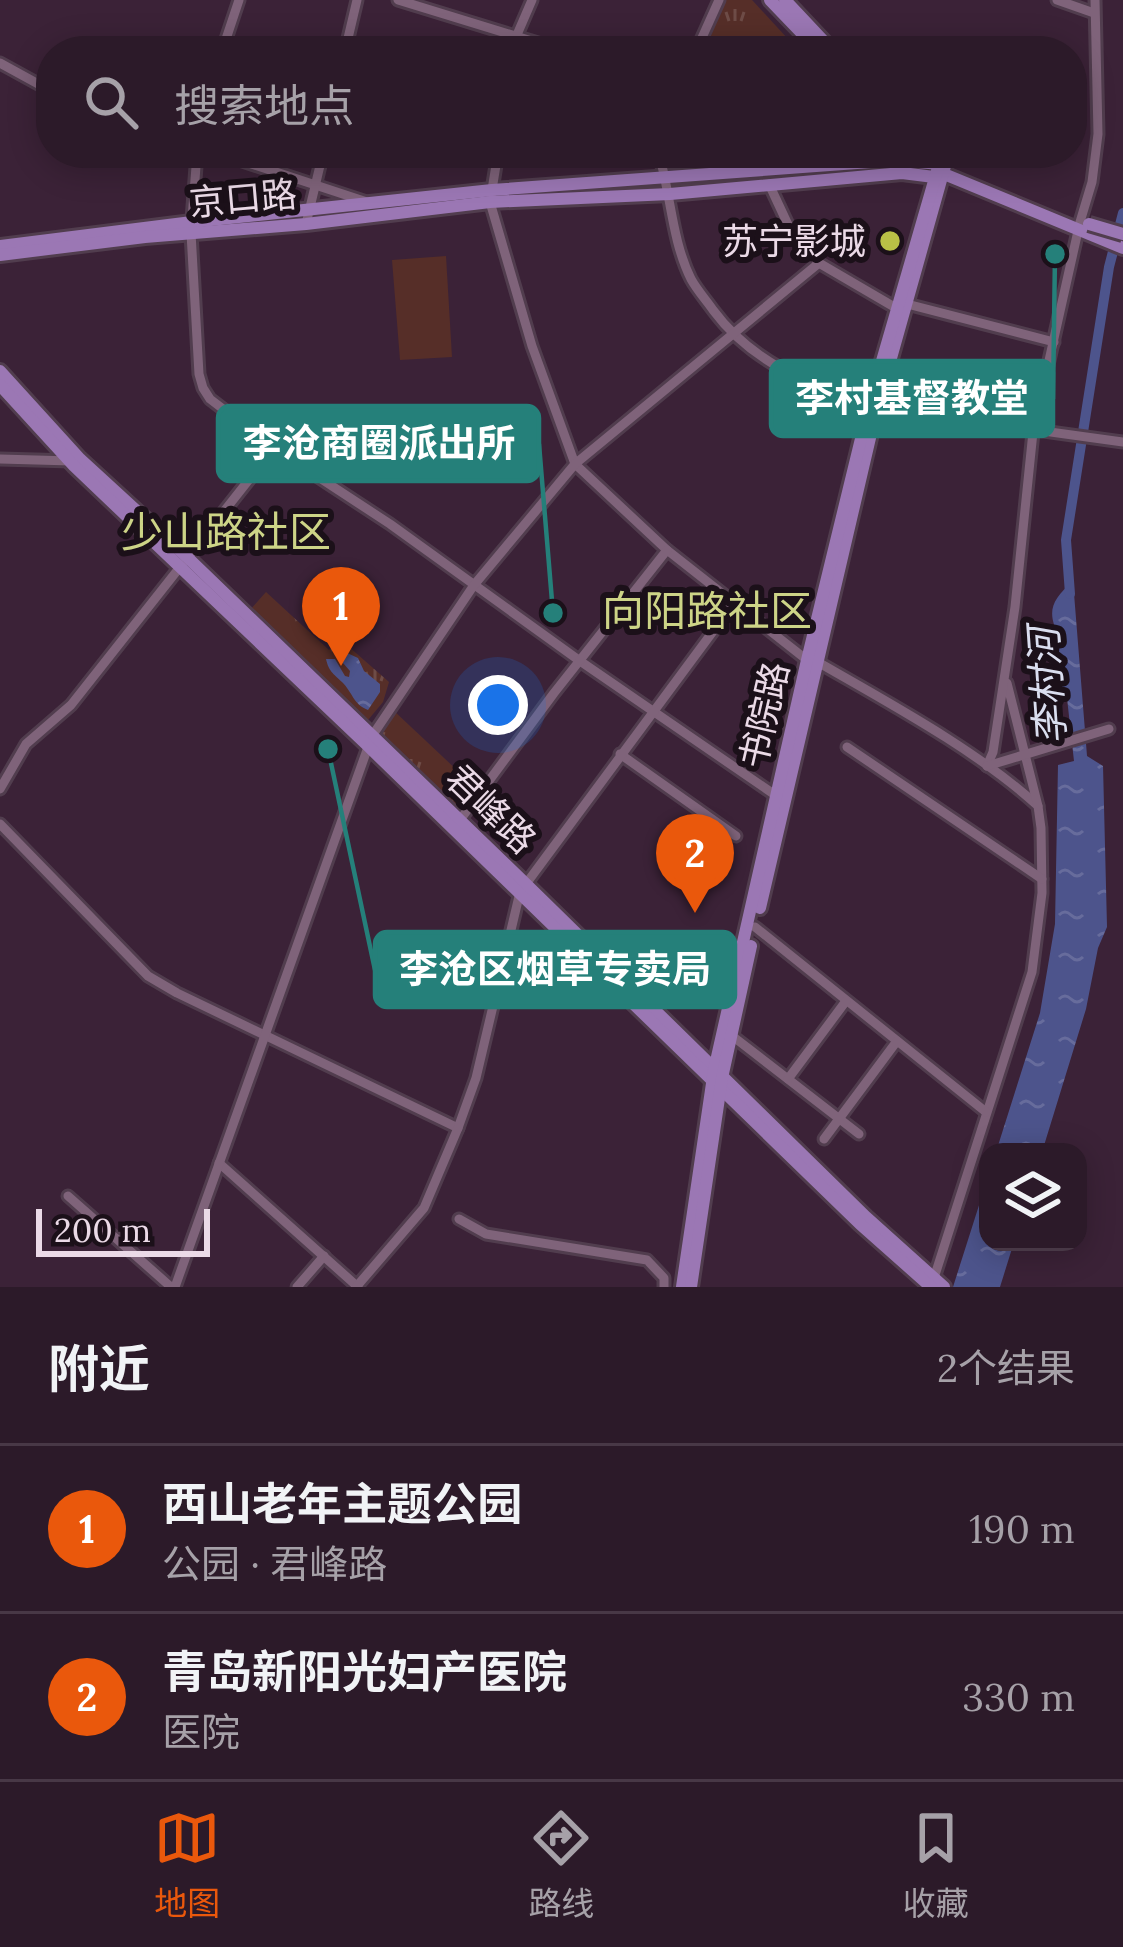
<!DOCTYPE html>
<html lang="zh">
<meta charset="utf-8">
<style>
:root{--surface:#2c1a29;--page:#382735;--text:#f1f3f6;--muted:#a6a1a8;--line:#483846;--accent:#ea580c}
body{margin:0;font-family:Lora,"Noto Sans SC",serif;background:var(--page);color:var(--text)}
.controls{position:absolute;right:36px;bottom:36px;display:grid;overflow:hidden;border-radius:24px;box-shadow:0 6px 30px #0003}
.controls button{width:108px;height:108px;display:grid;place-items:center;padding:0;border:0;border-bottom:3px solid var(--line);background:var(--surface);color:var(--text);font:60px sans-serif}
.scale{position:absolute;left:36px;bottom:30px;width:174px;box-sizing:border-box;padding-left:12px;border:6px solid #ebdae7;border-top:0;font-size:33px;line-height:42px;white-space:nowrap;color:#ebdae7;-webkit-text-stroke:9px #1b1019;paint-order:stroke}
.you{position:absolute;left:498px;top:705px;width:42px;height:42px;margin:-30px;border:9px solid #fff;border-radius:50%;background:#1a73e8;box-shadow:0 0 0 18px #1a73e833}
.badge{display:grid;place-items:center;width:78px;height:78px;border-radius:50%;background:var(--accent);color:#fff;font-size:39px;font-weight:700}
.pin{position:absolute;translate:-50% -99px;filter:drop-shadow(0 3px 6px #0008)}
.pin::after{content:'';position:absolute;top:63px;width:42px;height:36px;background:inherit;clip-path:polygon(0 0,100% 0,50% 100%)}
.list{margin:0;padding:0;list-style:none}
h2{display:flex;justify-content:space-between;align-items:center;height:156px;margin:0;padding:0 48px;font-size:51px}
h2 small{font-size:39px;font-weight:400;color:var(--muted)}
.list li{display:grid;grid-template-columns:78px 1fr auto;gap:36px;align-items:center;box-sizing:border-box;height:168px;padding:0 48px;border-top:3px solid var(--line)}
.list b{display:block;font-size:45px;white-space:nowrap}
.list p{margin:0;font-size:39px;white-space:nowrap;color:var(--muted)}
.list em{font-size:39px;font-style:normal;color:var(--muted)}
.icon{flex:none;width:66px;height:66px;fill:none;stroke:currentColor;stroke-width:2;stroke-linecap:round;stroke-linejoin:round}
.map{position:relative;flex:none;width:1123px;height:1287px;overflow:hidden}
.search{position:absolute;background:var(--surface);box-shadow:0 6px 30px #0003;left:36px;right:36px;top:36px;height:132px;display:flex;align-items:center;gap:30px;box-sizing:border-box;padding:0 42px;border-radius:48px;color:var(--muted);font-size:45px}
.sheet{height:492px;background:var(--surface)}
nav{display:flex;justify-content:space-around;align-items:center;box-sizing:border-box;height:168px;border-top:3px solid var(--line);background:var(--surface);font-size:33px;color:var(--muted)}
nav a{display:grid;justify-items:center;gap:6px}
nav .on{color:var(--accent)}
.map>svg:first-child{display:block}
.park{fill:url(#park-tufts)}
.pitch{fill:#562e28}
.water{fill:url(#water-ripples)}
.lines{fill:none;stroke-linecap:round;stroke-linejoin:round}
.river{stroke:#4d548c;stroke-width:10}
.minor-casing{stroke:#513d4e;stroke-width:15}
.major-casing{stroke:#513d4e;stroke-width:18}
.minor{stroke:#7f637a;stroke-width:9}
.major{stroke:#9b77b4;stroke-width:12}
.major-bridge-casing{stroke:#513d4e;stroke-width:18;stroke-linecap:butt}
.major-bridge{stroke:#9b77b4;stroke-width:12}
.poi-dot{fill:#b9c046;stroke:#1b1019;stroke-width:4.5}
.labels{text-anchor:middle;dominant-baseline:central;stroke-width:12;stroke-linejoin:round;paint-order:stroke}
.street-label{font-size:36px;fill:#ebdae7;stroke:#1b1019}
.poi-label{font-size:36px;fill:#ebdae7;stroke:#1b1019;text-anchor:end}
.water-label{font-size:39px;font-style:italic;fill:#dadeef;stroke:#1b1019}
.quarter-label{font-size:42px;fill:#cdd487;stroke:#1b1019}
.leader{fill:none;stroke:#25807a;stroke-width:4.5}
.callout-dot{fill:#25807a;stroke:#1b1019;stroke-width:4.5}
.callout{fill:#25807a;stroke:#25807a;stroke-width:4.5}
.callout-label{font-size:39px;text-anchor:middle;font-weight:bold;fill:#fff}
</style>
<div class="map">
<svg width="1123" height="1287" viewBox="0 0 1123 1287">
<defs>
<pattern id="park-tufts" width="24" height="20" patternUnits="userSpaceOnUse" patternTransform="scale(3)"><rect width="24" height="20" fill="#562e28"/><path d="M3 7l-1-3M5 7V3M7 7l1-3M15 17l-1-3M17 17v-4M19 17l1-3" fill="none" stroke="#6e4c47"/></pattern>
<pattern id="water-ripples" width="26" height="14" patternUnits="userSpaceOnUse" patternTransform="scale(3)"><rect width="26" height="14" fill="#4d548c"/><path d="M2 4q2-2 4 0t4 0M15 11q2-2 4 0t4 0" fill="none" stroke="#676c9c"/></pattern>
</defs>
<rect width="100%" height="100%" fill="#3b2237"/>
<g class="park">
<path d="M725,0H752L799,51H705Z"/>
<path d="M670,153H889L886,159L675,173L668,158Z"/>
<path d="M266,592L329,650L340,639L389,682L383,702L368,720L250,610Z"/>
<path d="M393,710L476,788L459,810L378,731Z"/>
</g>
<path class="pitch" d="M446,256L452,357L400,360L392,260Z"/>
<g class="water">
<path d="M1073,581L1087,756L1103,766L1107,927L1098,948L1086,1009L1042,1152H996L1040,1013L1055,924L1058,765L1074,761L1067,698L1050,661L1060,639C1046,611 1051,601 1073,581Z"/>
<path d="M345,652L358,658L364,671L380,684V692L368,710C353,704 353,693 342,682C333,673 329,672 326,659H335L345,676L349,677L350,671L343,663Z"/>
<path d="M988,1177V1242H1014L1000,1287H953Z"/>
</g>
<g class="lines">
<path class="river" d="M1070,594L1066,540L1109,267L1123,213"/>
<defs>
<g id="minor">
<path d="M398,0L564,51"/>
<path d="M1057,0L1094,13"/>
<path d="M222,51L239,0"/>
<path d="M345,51L357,0"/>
<path d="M513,51L516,37L532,0"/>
<path d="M696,51L719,0"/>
<path d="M0,63L51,91"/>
<path d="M197,153L191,233L199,374L203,388L210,399L274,448L390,524L580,661L778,797"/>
<path d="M218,153L367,202"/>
<path d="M498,153L490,202L532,346L575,464L667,550L807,660L816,661C887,702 977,750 1038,806L1041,828L1042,893L1032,972L934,1278"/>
<path d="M664,153L661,162C671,200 673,243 691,279C697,290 706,300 713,310C753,364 808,383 869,406"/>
<path d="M769,184L790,229L819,263L896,308"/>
<path d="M306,224L323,153"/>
<path d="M907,304L1054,342"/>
<path d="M877,408L1123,442"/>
<path d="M0,459L72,461"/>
<path d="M1007,683L1038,806"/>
<path d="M847,747L1042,879"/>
<path d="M620,754L736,836"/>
<path d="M987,766L993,752L1015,607L1033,432L1080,222L1092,182L1098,134L1095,0"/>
<path d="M987,766L1109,729"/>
<path d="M0,789L26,744L71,705L274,448"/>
<path d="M0,824L148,976L177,993L458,1128"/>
<path d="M457,824L554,693L667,550"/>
<path d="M755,927L986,1112"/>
<path d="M731,1035L859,1134"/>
<path d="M788,1079L846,1001"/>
<path d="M824,1139L897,1041"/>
<path d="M219,1163L358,1287"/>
<path d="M68,1196L171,1287"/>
<path d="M459,1219L486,1234L647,1260L664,1278V1287"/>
<path d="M357,1286L424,1208L458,1128L476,1078L520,892L734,603"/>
<path d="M175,1287L372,736L474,585L575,464L819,263"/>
<path d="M297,1287L324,1256"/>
</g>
<g id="major">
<path d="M770,0L819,51"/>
<path d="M785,0L833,51"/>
<path d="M0,246L192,222L492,190L898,160L939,164"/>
<path d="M0,255L145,237L306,224L490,202L670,194L902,173L934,177L944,174L1123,248"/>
<path d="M0,371L80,459L187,557L525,883L866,1217L944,1287"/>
<path d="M0,385L74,466L367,745L860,1224L931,1287"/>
<path d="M760,908L877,408L945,166"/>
<path d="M682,1287L714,1070L807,660L869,406L939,164"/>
<path d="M691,1287L722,1078L751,946"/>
</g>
</defs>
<use href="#minor" class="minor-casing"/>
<use href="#major" class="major-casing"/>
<use href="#minor" class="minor"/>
<use href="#major" class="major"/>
<defs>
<path id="major-bridge" d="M1089,224L1123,234"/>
</defs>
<use href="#major-bridge" class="major-bridge-casing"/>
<use href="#major-bridge" class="major-bridge"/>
</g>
<circle class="poi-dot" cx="890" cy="241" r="12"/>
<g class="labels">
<g class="street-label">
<text transform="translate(243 198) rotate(-5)">京口路</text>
<text transform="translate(764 715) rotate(-77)">书院路</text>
<text transform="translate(491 809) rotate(44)">君峰路</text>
</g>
<g class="poi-label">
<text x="866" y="241">苏宁影城</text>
</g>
<g class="water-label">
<text transform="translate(1047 686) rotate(-94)">李村河</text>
</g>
<g class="quarter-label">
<text x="226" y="532">少山路社区</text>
<text x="707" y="611">向阳路社区</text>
</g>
</g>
<path class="leader" d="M1055 254L1053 399M553 613L539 444M328 749L375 970"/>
<g class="callout-dot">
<circle cx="1055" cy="254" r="12"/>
<circle cx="553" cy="613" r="12"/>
<circle cx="328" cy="749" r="12"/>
</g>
<g class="callout">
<rect x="771" y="361" width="282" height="75" rx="12"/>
<rect x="218" y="406" width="321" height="75" rx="12"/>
<rect x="375" y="932" width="360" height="75" rx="12"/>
</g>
<g class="callout-label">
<text x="912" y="412">李村基督教堂</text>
<text x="379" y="457">李沧商圈派出所</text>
<text x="555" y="983">李沧区烟草专卖局</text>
</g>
</svg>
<div class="controls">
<button><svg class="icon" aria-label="layers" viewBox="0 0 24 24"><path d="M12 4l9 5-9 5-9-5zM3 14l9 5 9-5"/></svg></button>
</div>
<div class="scale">200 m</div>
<div class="you"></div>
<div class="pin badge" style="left:341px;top:666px">1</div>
<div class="pin badge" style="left:695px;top:913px">2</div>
<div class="search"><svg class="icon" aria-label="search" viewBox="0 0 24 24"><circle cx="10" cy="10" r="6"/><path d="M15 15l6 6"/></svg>搜索地点</div>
</div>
<section class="sheet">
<h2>附近<small>2个结果</small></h2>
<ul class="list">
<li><span class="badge">1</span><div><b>西山老年主题公园</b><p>公园 · 君峰路</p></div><em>190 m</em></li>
<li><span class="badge">2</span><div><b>青岛新阳光妇产医院</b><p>医院</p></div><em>330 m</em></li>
</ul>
</section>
<nav>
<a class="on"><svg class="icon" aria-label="map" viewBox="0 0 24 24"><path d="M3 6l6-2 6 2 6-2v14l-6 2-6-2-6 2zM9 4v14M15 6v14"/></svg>地图</a>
<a><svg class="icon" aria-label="directions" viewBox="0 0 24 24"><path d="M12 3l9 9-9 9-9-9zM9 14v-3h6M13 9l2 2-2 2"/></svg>路线</a>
<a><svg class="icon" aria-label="saved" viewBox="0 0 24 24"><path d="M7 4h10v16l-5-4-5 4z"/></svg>收藏</a>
</nav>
